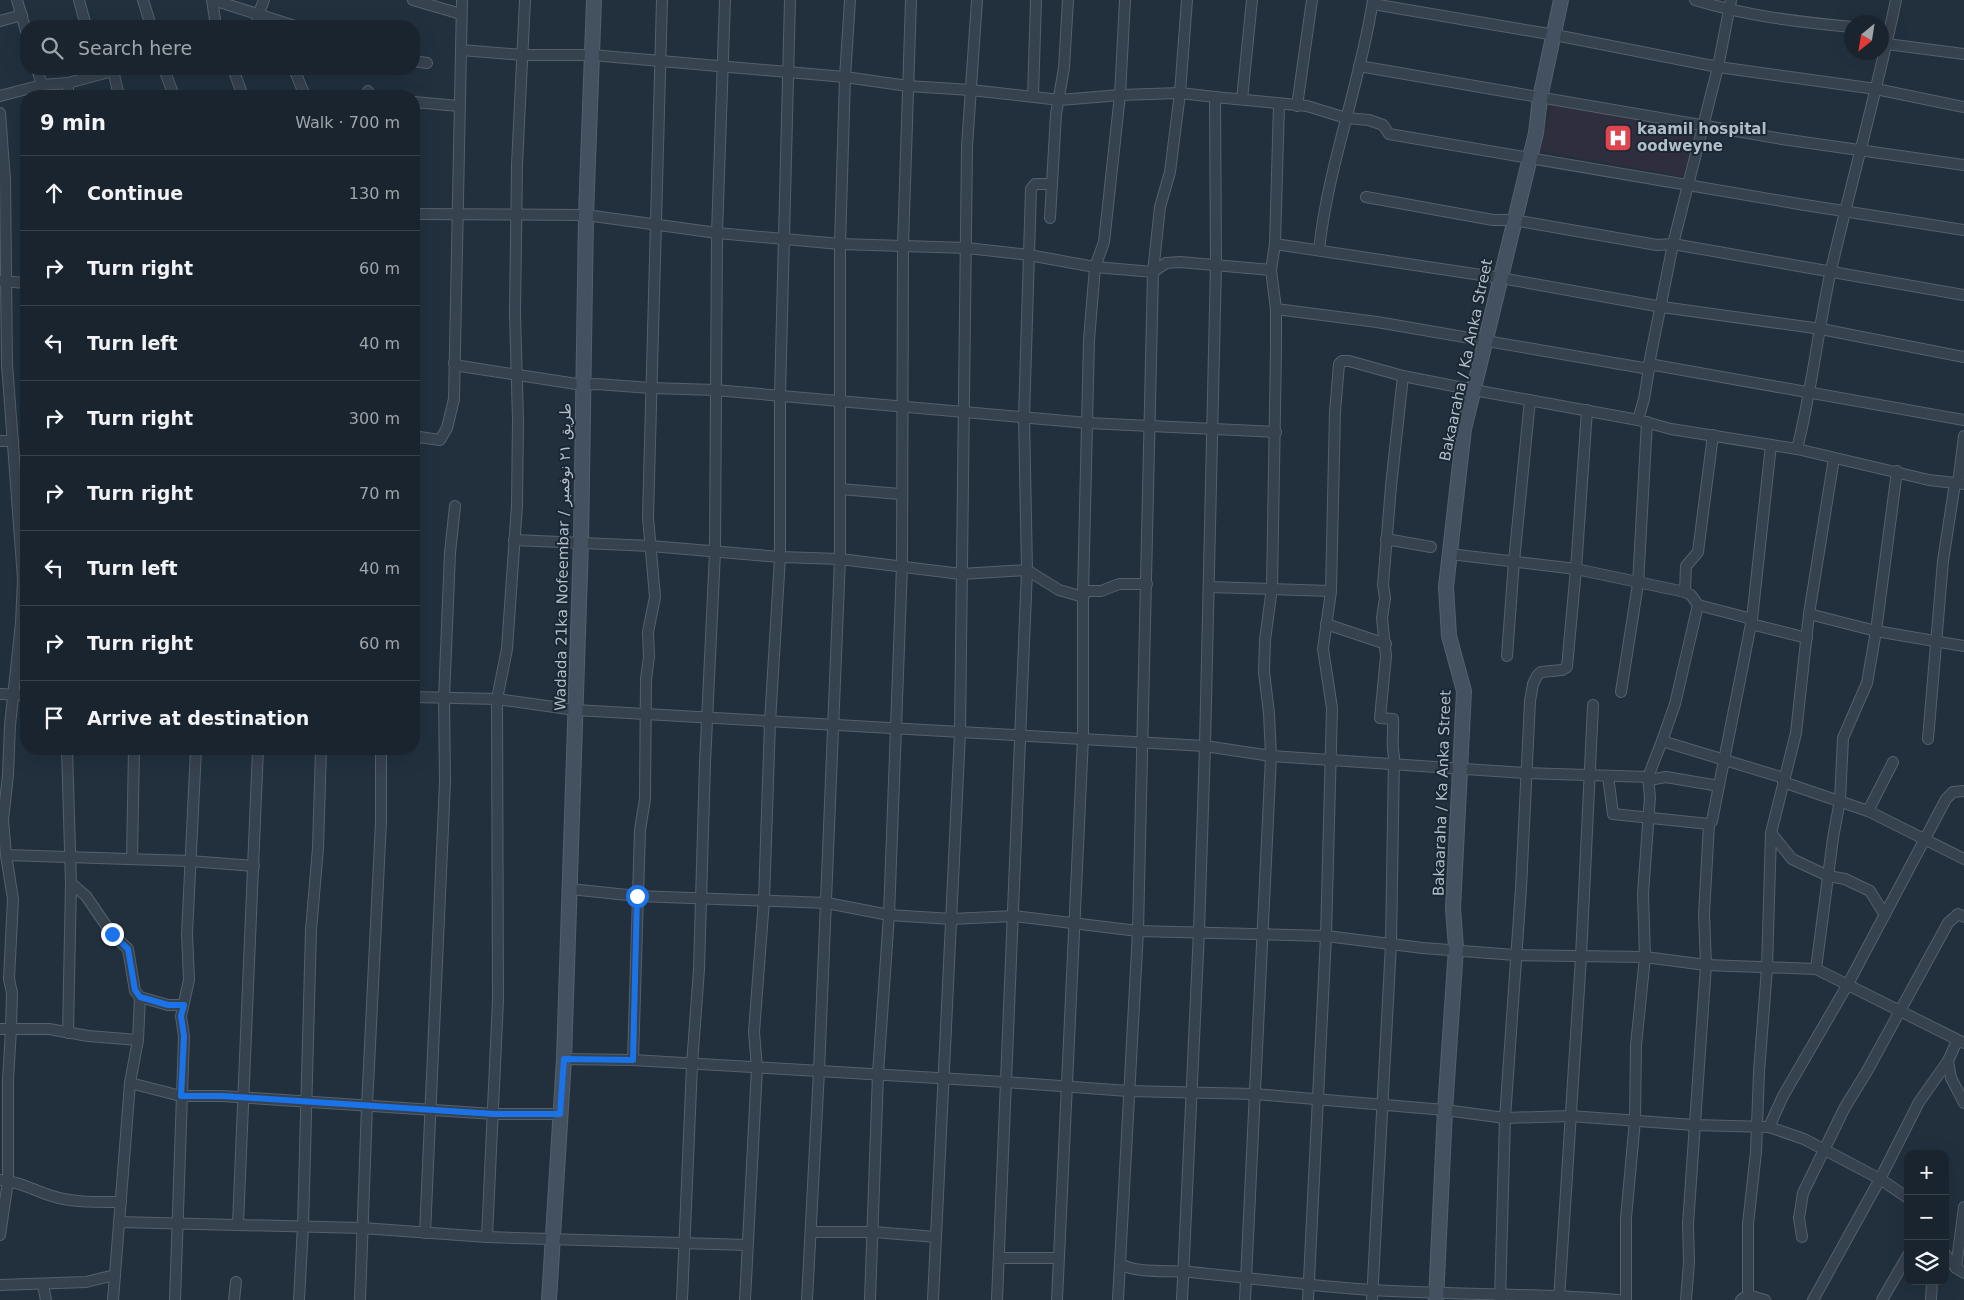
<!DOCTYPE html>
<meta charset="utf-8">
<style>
:root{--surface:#1a242e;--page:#27303a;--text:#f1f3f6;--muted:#9fa4aa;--line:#38414a}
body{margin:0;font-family:"DejaVu Sans",Vazirmatn,sans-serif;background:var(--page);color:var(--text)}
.controls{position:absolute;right:15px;bottom:15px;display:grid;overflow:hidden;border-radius:10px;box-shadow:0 5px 20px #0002}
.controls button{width:45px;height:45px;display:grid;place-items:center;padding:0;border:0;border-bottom:1px solid var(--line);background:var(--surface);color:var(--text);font:25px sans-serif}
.compass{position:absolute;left:1844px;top:15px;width:45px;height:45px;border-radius:50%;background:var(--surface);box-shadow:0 5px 20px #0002;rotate:210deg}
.stop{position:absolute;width:15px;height:15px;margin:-11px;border:4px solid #1a73e8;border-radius:50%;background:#fff}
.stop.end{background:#1a73e8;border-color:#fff;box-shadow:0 1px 5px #0008}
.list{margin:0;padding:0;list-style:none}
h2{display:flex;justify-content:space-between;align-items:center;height:65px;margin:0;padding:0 20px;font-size:21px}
h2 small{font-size:16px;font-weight:400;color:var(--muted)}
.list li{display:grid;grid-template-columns:32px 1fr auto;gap:15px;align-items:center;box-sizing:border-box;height:75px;padding:0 20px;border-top:1px solid var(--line)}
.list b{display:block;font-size:19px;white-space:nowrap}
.list em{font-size:16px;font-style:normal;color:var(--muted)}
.icon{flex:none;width:28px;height:28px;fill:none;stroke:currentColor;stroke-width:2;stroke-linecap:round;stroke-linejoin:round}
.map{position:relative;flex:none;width:1964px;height:1300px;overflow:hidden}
.search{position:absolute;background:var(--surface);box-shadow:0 5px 20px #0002;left:20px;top:20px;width:400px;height:55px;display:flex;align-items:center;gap:12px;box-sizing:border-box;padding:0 18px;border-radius:20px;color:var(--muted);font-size:19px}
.panel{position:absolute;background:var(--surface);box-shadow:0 5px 20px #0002;left:20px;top:90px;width:400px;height:665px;border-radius:20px}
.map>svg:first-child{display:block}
.medical{fill:#2f2e3e}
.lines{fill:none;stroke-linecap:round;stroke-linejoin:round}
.street-casing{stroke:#54606c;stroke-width:12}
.secondary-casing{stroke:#54606c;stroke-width:16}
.street{stroke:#36424e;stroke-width:10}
.secondary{stroke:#435161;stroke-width:14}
.route{stroke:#1a73e8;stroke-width:6}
.labels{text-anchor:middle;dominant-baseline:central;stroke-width:4;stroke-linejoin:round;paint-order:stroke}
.poi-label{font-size:15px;font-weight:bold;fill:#b1bdc9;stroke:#1b2733;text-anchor:start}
.street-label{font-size:15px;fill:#b1bdc9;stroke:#1b2733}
</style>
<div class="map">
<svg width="1964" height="1300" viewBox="0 0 1964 1300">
<rect width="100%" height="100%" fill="#22303e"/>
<path class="medical" d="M1552,101L1696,125L1684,177L1541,151Z"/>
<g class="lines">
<defs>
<g id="street">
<path d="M17,0L26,31"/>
<path d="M79,0L86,26"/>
<path d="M143,0L151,26"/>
<path d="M212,0L216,26"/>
<path d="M213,0L295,26"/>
<path d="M413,0L461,14"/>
<path d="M462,0L461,50L522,55H592L845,77L908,86L971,90L1060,100L1120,95L1180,93L1215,97L1216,264L1205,746L1199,931L1182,1300"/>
<path d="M525,0L517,165L515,313L518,420L517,505L507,649L497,699L575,710L1205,746L1271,756L1525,773L1648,777L1662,741L1784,778"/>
<path d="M725,0L717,233L840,244L967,248L1029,255L1095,267L1089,340L1083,594V738L1057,1300"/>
<path d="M1125,0L1120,95L1104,242L1095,267L1153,272L1138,931L1120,1263C1132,1274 1173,1270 1190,1272C1251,1278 1311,1286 1371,1290C1454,1295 1536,1293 1618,1300"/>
<path d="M1695,0C1747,16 1798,22 1852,27"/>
<path d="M1373,4L1555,35L1718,67L1876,89L1964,107"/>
<path d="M0,21L22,15"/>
<path d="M257,26L258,15L264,0"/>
<path d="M1887,44L1964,54"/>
<path d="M414,61L427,63"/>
<path d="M1359,66L1782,139L1964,165"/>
<path d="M37,69L42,85"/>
<path d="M164,69L174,96"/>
<path d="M233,69L243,96"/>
<path d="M294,69L305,96"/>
<path d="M113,70L119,96"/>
<path d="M68,83V96"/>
<path d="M368,91L369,96"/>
<path d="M0,96L42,85L68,83L120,69"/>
<path d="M1033,96L1036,0"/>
<path d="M1215,97L1307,106L1346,118L1369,120L1383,125L1389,134L1799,204L1964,230"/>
<path d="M1242,99L1252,0"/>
<path d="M414,102L459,106"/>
<path d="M1297,106L1312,0"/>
<path d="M0,113L5,180L7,364L23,579L21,623L10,725L8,775L3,820L6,855L190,861L254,866"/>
<path d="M1366,197L1493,220H1513L1657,245L1673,244L1964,295"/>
<path d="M414,214L586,215L717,233L715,552L705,763L699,969L692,1065L682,1300"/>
<path d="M1050,218L1056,114L1064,68L1068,0"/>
<path d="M1275,244L1501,278L1662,307L1821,329L1964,357"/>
<path d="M1319,250C1328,165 1360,85 1373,0"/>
<path d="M1153,272L1160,207L1170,172L1180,93L1187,0"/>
<path d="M1153,272L1166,263L1180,262L1271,270"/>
<path d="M0,281L26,283"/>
<path d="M1276,309L1377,322L1649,369V364L1964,420"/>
<path d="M454,363L460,366L583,385L596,384L651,388L715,390L1088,423L1276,432"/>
<path d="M1649,364L1673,244L1718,67L1731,0"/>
<path d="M1638,420L1644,399L1649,369"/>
<path d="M0,441H13"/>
<path d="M414,442L419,437L440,440L447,428L454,399L461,50"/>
<path d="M1797,449C1812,390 1818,329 1831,270C1852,180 1877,91 1896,0"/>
<path d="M1897,471L1876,631L1964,646"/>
<path d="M1958,483L1964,436"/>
<path d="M840,489L900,494"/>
<path d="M1386,539L1431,547"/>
<path d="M514,540L651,546L780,557L840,559L961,574L1027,570L1059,590L1080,596L1089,591H1101L1119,584H1147"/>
<path d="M1450,554L1576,569L1685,592L1691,595L1698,605L1752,619"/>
<path d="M1209,587L1331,591"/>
<path d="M1685,592L1686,566L1698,552L1713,435"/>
<path d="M1809,614L1876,631L1867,683L1843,738L1840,800L1833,838L1816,969"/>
<path d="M1326,624L1386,644"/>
<path d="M1751,624L1807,638"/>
<path d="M1507,656L1514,561L1530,400"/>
<path d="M1621,692L1638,584L1647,422"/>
<path d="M0,694L26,695"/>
<path d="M414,697L497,699L498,1000L487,1237"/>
<path d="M1928,739L1943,561L1955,483"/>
<path d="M1662,741L1675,704L1698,605"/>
<path d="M67,749L71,883L68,1033"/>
<path d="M1608,776L1613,814L1709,824"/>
<path d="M1649,780L1666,777L1719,786"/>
<path d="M1783,782L1868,811L1964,859"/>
<path d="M1868,811L1893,762"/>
<path d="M1771,833L1792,859L1828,876L1845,879L1870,891L1885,915"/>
<path d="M132,859L134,749"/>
<path d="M71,883L86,896L112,934L128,949L135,991L140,997L168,1005H183"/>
<path d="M570,889L637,896L827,903L889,915L952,919L1014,916L1138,931L1326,936L1423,948L1515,955L1645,957L1706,965L1816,969L1964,1043"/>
<path d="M0,1029H49L88,1036L138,1040L130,1083L113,1300"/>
<path d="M138,1040L140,997"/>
<path d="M564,1059L633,1060L1005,1082L1128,1091L1255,1094L1445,1110L1505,1118L1570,1116L1694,1125L1769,1127L1804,1139L1880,1179L1908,1198"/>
<path d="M633,1060L640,830L645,799L646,679L649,657L648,632L655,597L648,517L662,0"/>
<path d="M1948,1061L1951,1078L1964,1103"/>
<path d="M130,1083L181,1096H222L494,1114H560"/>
<path d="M1769,1127L1783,1096L1848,984L1946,799L1953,792L1964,791"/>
<path d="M0,1180C22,1182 32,1190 52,1196C73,1203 99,1202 121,1202"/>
<path d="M119,1222L362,1228L487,1237L747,1245"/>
<path d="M238,1224L258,749"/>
<path d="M811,1232H874L936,1237"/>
<path d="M425,1233L445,782L444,698L450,553L455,506"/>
<path d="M0,1235L8,1181V1080L11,1029L12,993L9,979L13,899L6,855"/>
<path d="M1802,1237L1799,1218L1803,1193L1845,1107L1866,1073L1948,923L1958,914L1964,917"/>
<path d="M1945,1254L1956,1268L1964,1273"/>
<path d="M999,1258H1058"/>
<path d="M1956,1268L1964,1207"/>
<path d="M0,1285L86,1282L115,1275"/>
<path d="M43,1285L46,1300"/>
<path d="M1748,1295V1224L1756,1152L1759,1072L1767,968L1771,833L1796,733L1809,614L1834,458"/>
<path d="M175,1300L184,1036L181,1016L189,980L187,934L196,749"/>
<path d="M234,1300L236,1282"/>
<path d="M299,1300L303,1226L311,930L318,848L321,749"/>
<path d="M360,1300L367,1106L381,822V749"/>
<path d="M745,1300L757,1068L754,1032L764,900L770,722L780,557V395L790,0"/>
<path d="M807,1300L819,1071L840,559V244L845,77L850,0"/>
<path d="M870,1300L878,1074L889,915L902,566L903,245L911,0"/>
<path d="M933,1300L960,733L967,146L977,0"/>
<path d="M997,1300L1027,570L1024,417L1031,189L1035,184H1052"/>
<path d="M1118,1300L1120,1263"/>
<path d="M1245,1300L1271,756L1269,713L1264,672L1265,640L1272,588L1276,350V309L1271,270L1275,244L1279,104"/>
<path d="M1308,1300L1326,936L1332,708L1323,649L1331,591L1335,412L1339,364L1342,361H1349L1403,376L1474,390L1638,420L1671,429L1797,449L1929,480L1964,484"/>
<path d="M1372,1300L1391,944L1394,756C1391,745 1394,731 1393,719L1380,718L1386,656L1382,618L1385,598L1383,585L1391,486L1403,376"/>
<path d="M1500,1300L1505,1118L1521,888L1530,701L1533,684L1537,676L1541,672L1562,670L1567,667L1576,569L1587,410"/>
<path d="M1559,1300L1581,957L1593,705"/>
<path d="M1626,1300V1218L1635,1120L1636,1045L1645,957L1643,894L1650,797L1648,777"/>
<path d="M1686,1300L1689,1262L1688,1224L1706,965L1704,914L1709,824L1712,821L1752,619L1771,445"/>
<path d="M1741,1300L1748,1295L1765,1300"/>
<path d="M1813,1300L1880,1179L1919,1102L1948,1061L1957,1041"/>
<path d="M1882,1300L1908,1255"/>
<path d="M1931,1300L1932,1281"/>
</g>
<g id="secondary">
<path d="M549,1300L564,1059L581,542L586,215L594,0"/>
<path d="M1436,1300L1445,1110L1456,948L1453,908L1464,691L1449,636L1446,587L1464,429L1536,133L1540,98L1561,0"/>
</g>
</defs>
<use href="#street" class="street-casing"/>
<use href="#secondary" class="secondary-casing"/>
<use href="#street" class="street"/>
<use href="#secondary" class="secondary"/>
</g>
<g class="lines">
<path class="route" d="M112,934L128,949L135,990L140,997L168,1005H184L181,1016L184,1036L181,1096H222L494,1114H560L564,1059L633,1060L637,896"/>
</g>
<defs>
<symbol id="hospital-square" viewBox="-11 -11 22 22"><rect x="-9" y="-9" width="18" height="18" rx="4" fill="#e0444e" stroke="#1b2733"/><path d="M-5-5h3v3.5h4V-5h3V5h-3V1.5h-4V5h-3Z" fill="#fff"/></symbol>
</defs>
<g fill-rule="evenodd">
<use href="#hospital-square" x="1602" y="122" width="32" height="32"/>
</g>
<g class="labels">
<g class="poi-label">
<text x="1637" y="129">kaamil hospital<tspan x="1637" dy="17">oodweyne</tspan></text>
</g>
<g class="street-label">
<text transform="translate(1466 360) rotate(-78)">Bakaaraha / Ka Anka Street</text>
<text transform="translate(563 557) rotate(-89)">Wadada 21ka Nofeembar / طريق ٢١ نوفمبر</text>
<text transform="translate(1442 793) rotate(-88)">Bakaaraha / Ka Anka Street</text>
</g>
</g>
</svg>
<div class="controls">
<button>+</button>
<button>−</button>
<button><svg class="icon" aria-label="layers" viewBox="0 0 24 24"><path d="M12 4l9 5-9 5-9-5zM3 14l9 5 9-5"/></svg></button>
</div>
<svg class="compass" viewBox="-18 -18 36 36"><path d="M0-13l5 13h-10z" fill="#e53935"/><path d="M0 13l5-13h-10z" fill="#9fa4aa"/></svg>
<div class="stop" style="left:637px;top:896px"></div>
<div class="stop end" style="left:112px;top:934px"></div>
<div class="search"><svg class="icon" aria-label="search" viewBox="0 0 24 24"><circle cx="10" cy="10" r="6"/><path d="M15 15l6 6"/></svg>Search here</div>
<section class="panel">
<h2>9 min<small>Walk · 700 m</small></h2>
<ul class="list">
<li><svg class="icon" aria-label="ahead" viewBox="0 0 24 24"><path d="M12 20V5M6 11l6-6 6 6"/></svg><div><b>Continue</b></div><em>130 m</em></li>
<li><svg class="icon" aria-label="right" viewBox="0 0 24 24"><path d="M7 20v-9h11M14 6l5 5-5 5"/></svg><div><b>Turn right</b></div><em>60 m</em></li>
<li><svg class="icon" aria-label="left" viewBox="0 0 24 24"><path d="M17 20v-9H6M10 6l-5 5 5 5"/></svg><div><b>Turn left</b></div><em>40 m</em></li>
<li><svg class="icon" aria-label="right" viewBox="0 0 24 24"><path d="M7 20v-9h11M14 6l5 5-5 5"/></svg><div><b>Turn right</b></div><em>300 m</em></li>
<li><svg class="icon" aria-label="right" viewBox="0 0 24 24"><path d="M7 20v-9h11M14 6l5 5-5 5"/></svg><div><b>Turn right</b></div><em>70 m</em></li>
<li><svg class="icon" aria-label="left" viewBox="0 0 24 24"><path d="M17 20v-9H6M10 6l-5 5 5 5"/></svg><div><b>Turn left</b></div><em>40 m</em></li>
<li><svg class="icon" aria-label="right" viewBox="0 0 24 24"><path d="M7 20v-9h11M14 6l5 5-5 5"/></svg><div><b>Turn right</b></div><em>60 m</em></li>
<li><svg class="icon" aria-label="arrive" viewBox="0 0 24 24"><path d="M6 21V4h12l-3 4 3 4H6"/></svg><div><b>Arrive at destination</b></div></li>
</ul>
</section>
</div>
